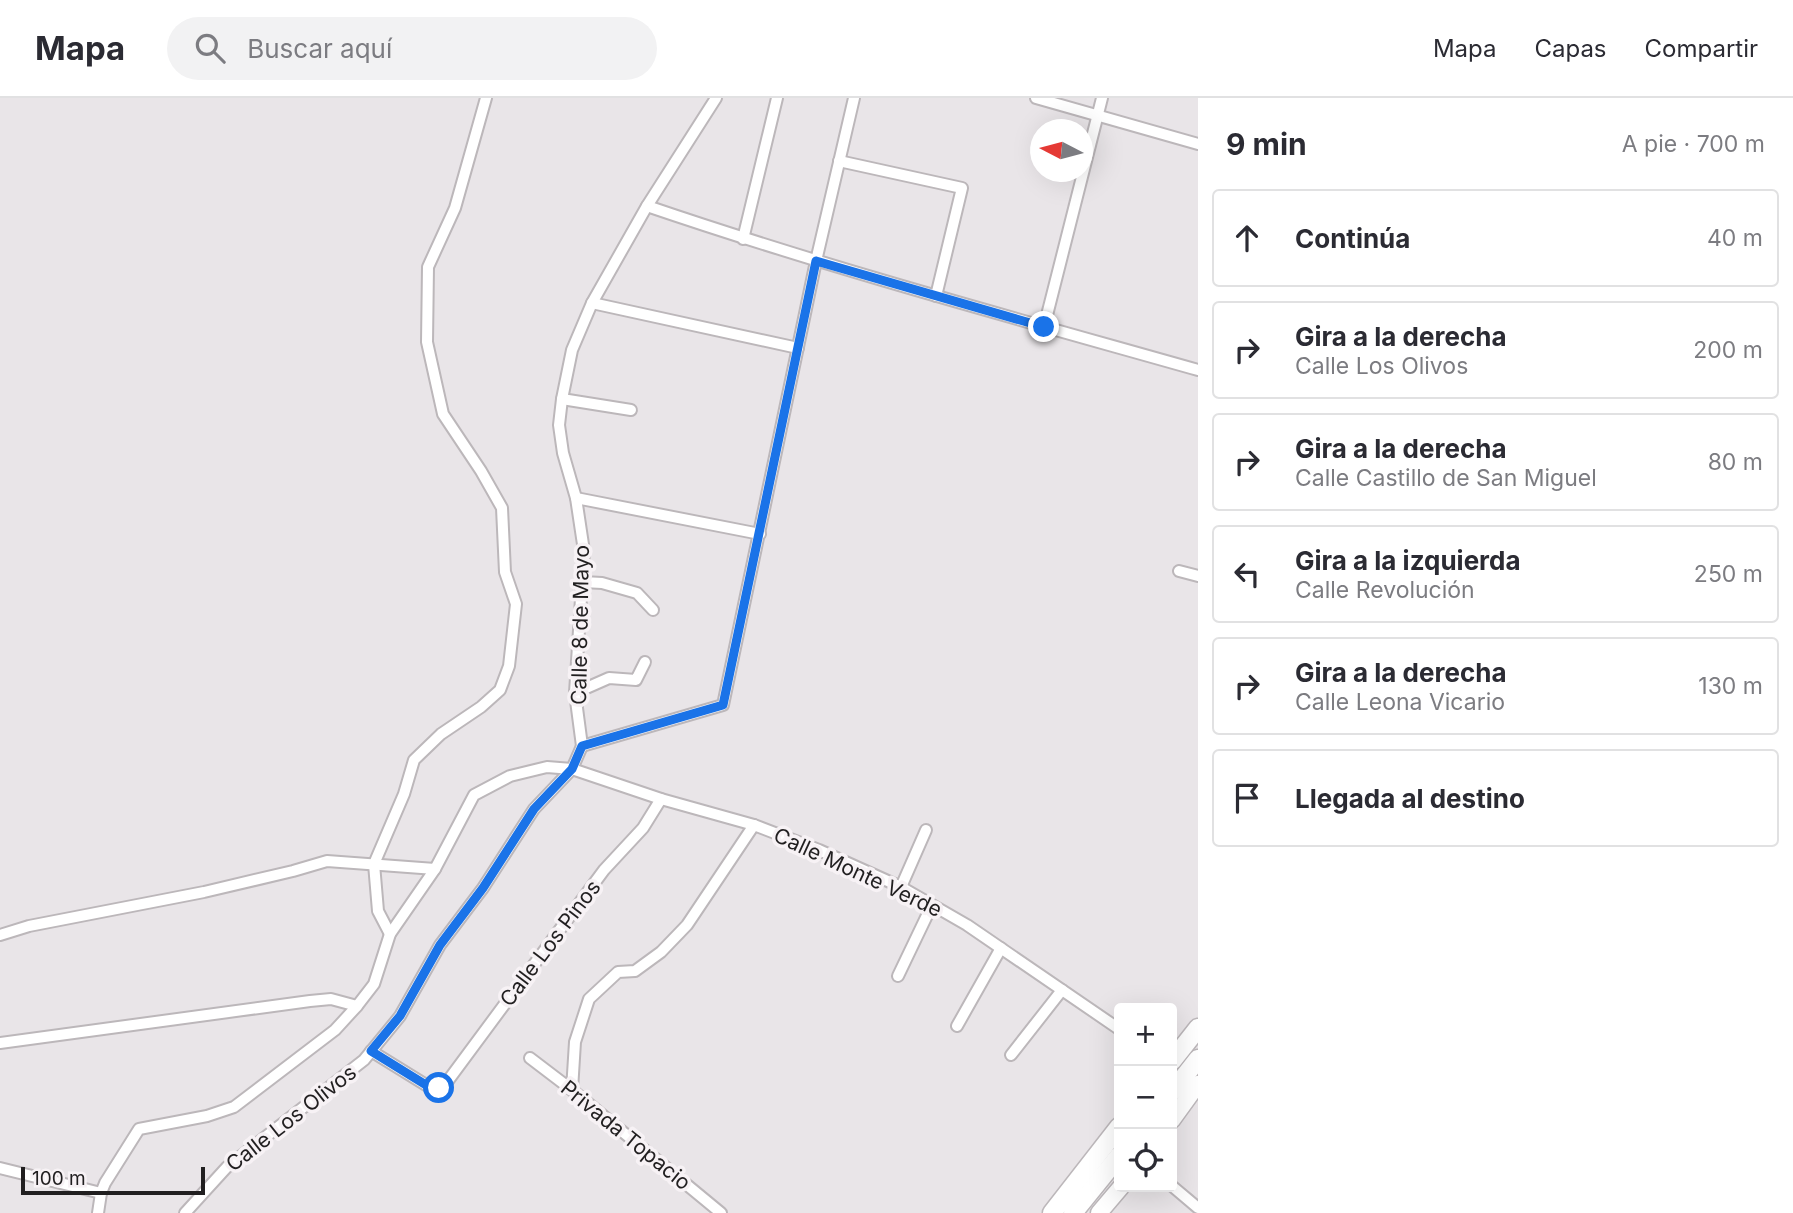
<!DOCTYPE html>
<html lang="es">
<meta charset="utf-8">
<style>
:root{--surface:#fff;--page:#f2f2f3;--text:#2b2b33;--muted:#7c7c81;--line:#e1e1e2}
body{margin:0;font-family:Inter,sans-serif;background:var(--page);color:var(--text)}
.controls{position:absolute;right:21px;bottom:21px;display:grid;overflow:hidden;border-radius:7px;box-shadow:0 7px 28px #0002}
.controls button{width:63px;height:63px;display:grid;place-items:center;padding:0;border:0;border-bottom:2px solid var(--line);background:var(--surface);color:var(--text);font:35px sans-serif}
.compass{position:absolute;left:1030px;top:21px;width:63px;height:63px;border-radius:50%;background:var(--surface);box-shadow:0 7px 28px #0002;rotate:276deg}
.scale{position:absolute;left:21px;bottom:18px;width:184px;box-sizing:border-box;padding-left:7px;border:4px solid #211f20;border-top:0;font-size:19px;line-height:24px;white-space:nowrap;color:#211f20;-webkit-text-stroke:5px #f7f2f5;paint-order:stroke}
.stop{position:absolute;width:21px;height:21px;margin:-16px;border:5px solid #1a73e8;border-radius:50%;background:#fff}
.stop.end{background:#1a73e8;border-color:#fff;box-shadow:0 2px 7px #0008}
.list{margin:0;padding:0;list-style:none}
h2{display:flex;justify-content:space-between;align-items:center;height:91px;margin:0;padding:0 28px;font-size:30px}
h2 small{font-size:23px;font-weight:400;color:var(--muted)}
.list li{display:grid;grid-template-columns:46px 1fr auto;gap:21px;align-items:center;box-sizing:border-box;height:98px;margin:0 14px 14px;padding:0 14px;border:2px solid var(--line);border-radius:7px}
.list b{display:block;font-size:26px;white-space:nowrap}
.list p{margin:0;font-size:23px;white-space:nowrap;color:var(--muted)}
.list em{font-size:23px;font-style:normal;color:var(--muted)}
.icon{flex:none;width:38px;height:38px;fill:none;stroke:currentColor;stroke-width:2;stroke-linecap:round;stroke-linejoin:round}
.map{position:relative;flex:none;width:1198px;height:1115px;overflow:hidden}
header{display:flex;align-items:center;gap:42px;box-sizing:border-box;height:98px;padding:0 35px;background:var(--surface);border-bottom:2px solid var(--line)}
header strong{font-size:33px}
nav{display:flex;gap:38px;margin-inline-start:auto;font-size:24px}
.search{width:490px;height:63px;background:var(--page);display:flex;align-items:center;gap:18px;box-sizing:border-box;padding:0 24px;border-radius:38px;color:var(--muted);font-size:26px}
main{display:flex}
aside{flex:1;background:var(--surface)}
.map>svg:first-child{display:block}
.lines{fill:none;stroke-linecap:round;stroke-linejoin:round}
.street-casing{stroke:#bcb7ba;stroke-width:14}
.secondary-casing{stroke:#bcb7ba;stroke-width:19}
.primary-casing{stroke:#bcb7ba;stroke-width:21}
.street{stroke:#fff;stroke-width:10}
.secondary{stroke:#fff;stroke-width:16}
.primary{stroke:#fff;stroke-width:18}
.route{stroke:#1a73e8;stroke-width:9}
.labels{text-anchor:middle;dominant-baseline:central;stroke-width:7;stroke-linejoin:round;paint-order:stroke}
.street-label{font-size:21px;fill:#211f20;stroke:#f7f2f5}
</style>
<header>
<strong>Mapa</strong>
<div class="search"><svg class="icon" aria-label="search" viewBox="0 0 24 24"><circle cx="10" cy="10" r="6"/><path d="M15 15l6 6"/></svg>Buscar aquí</div>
<nav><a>Mapa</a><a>Capas</a><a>Compartir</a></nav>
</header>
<main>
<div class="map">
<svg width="1198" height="1115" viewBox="0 0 1198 1115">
<rect width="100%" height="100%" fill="#e9e5e8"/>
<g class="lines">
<defs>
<g id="street">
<path d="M1036,0L1198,46"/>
<path d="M839,63L962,90L936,198"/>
<path d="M647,108C829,170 1014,220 1198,272"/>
<path d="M743,141L777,0"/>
<path d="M592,205L798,250"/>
<path d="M1044,229L1102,0"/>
<path d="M562,301L631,312"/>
<path d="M576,400L760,436"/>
<path d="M1179,473L1198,478"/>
<path d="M583,484L602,485L637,495L653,512"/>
<path d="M575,595L609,580L636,582L645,564"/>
<path d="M582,648L723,607L816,163L854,0"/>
<path d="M582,648L575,595L584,453L576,400L563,355L559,327L562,301L572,252L592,205L647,108L716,0"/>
<path d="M901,789L926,732"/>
<path d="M390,836L378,813L374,766L404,696L414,662L441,636L481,609L500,592L509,568L516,506L505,474L502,410L481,373L443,316L427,244L428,169L455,110L486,0"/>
<path d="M0,837L29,828L204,794L293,773L327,763L435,771"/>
<path d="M898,878L932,807"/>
<path d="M957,928L1001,850"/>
<path d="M0,945L310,903L331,901L357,908"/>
<path d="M371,953L426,987L439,990L447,984L604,772L643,730L661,701"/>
<path d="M1011,957L1062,892"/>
<path d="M530,960L572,992L721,1115"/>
<path d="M572,992L575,944L589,901L618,874L635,873L661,854L687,827L754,727"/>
<path d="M0,1070L101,1095"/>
<path d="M1172,1088L1198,1110"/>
<path d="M98,1115L101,1095L105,1085L139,1031L207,1018L234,1009L335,932L357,908L374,886L390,836L435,771L474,697L510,678L547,669L572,671L661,701L754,727L819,752L901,789L967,827L1119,931"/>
<path d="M185,1115L227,1069L364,962L400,918L440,847L483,790L534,711L572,671L582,648"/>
</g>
<g id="secondary">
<path d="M1172,1022L1198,986"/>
<path d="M1099,1115L1121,1089"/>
</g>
<g id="primary">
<path d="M1172,963L1198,930"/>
<path d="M1172,994L1198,961"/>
<path d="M1052,1115L1119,1029"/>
<path d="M1073,1115L1119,1058"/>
</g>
</defs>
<use href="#street" class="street-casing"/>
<use href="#secondary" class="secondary-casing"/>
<use href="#primary" class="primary-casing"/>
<use href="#street" class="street"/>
<use href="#secondary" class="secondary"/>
<use href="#primary" class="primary"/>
</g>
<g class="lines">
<path class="route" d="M439,990L426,987L371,953L400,918L440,847L483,790L534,711L572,671L582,648L723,607L816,163L1044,229"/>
</g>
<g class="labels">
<g class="street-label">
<text transform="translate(580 527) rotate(-89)">Calle 8 de Mayo</text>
<text transform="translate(858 774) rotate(25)">Calle Monte Verde</text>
<text transform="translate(550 845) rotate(-53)">Calle Los Pinos</text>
<text transform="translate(291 1020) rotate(-38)">Calle Los Olivos</text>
<text transform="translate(626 1037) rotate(39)">Privada Topacio</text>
</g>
</g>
</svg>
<div class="controls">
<button>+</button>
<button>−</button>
<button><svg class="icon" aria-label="locate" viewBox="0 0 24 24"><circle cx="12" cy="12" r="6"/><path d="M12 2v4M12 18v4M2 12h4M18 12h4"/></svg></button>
</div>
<svg class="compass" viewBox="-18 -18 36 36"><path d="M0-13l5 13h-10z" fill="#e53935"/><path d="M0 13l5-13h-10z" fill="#7c7c81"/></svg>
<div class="scale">100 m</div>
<div class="stop" style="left:439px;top:990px"></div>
<div class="stop end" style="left:1044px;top:229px"></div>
</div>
<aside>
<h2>9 min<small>A pie · 700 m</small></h2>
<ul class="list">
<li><svg class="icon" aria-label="ahead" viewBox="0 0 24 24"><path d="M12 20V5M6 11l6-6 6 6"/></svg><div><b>Continúa</b></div><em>40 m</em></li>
<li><svg class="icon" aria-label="right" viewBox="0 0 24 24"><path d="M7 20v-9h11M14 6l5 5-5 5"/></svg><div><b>Gira a la derecha</b><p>Calle Los Olivos</p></div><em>200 m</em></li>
<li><svg class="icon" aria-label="right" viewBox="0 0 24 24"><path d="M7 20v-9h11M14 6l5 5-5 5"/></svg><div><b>Gira a la derecha</b><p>Calle Castillo de San Miguel</p></div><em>80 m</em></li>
<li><svg class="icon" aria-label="left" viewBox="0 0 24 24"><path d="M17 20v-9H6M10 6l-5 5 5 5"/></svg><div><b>Gira a la izquierda</b><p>Calle Revolución</p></div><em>250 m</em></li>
<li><svg class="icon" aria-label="right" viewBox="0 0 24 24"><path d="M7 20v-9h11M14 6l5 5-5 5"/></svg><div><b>Gira a la derecha</b><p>Calle Leona Vicario</p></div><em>130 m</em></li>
<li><svg class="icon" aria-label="arrive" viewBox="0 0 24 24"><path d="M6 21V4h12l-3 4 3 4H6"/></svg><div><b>Llegada al destino</b></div></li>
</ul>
</aside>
</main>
